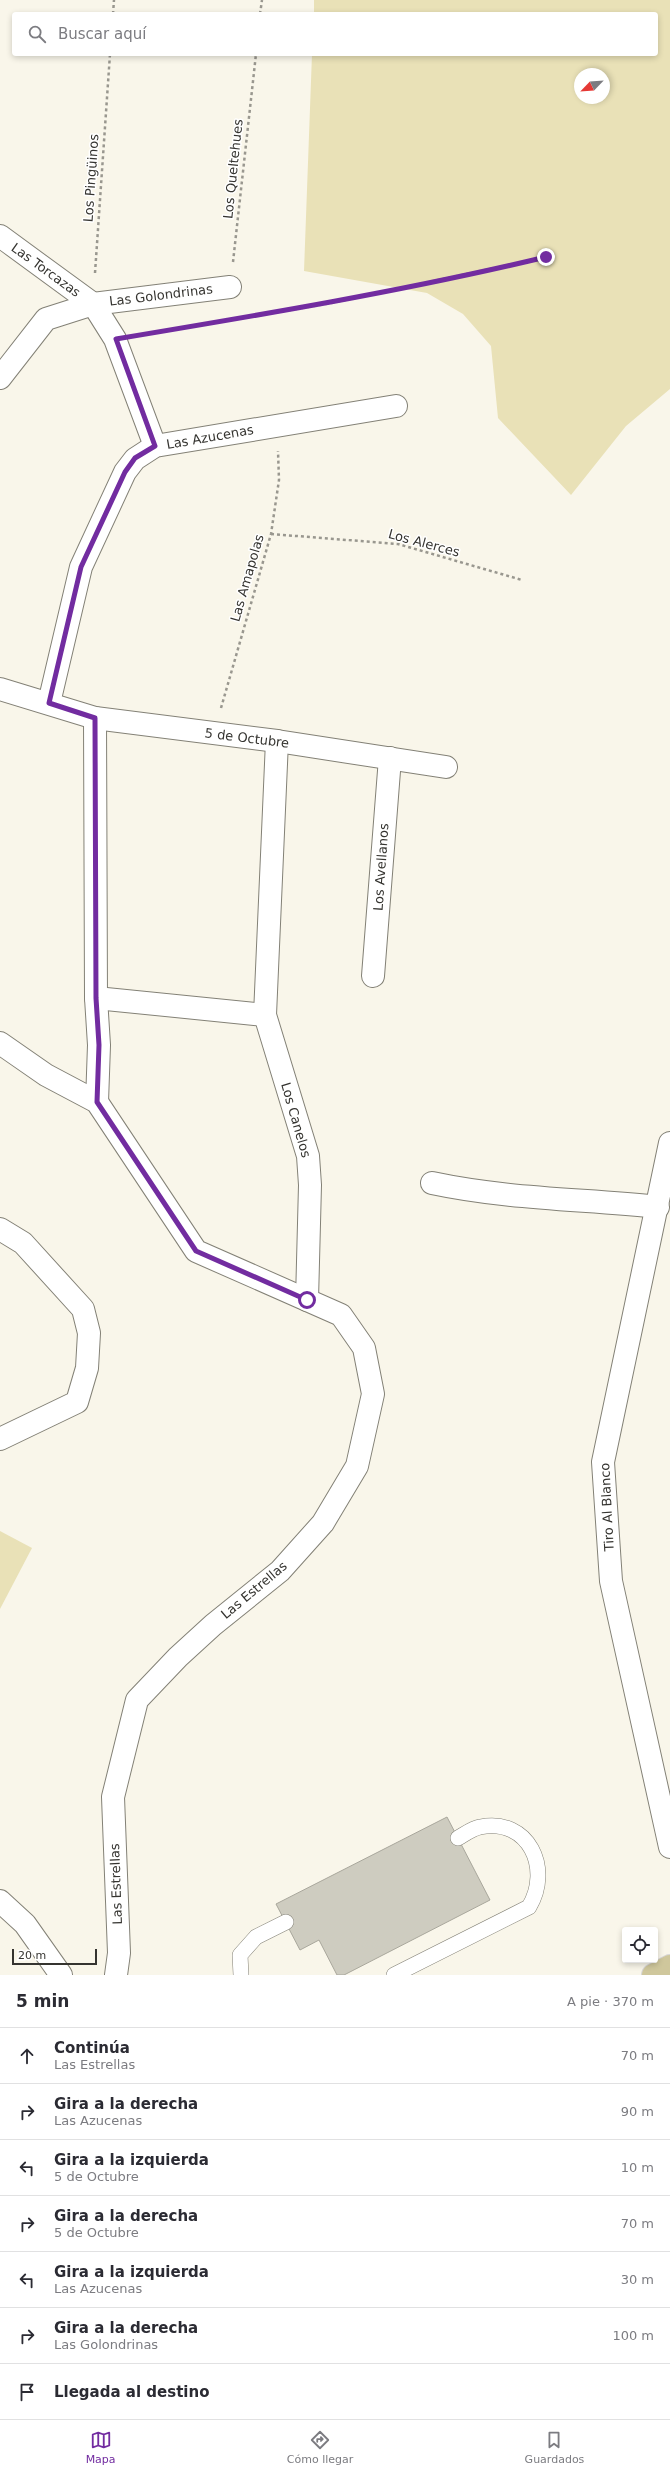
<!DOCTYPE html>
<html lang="es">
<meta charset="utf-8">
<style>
:root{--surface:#fff;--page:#f7f7f7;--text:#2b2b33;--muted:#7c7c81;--line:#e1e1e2;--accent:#722ca0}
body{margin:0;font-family:"DejaVu Sans",sans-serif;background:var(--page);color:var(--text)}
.controls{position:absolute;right:12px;bottom:12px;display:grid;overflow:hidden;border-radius:4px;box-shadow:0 2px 6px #0003}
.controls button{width:36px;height:36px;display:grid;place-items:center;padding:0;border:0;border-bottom:1px solid var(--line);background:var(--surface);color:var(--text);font:20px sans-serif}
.compass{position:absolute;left:574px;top:68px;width:36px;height:36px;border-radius:50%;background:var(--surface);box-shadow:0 2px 6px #0003;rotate:245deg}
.scale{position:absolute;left:12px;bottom:10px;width:85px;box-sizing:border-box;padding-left:4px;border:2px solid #353430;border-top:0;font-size:11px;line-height:14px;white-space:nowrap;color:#353430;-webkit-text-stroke:3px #fff;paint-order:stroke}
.stop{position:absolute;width:12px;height:12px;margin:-9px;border:3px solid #722ca0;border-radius:50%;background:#fff}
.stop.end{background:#722ca0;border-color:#fff;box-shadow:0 1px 4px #0008}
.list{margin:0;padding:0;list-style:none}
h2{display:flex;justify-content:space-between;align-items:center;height:52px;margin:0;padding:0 16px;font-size:17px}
h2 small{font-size:13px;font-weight:400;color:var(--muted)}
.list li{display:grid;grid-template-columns:26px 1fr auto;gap:12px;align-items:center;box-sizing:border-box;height:56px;padding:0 16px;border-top:1px solid var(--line)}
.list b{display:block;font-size:15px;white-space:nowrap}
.list p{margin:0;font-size:13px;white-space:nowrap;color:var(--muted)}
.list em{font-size:13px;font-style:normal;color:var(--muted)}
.icon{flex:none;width:22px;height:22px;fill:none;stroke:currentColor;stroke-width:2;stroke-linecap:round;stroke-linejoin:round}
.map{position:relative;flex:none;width:670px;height:1975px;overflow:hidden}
.search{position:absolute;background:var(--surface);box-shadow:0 2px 6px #0003;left:12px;right:12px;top:12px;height:44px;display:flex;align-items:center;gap:10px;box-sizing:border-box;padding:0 14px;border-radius:4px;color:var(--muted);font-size:15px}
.sheet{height:444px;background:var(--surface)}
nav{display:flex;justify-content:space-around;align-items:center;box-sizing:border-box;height:56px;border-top:1px solid var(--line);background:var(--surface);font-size:11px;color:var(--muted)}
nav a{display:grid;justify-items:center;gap:2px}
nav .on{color:var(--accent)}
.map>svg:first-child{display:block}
.green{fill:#e9e1b7;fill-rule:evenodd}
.building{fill:#ceccc0;stroke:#a9a79c}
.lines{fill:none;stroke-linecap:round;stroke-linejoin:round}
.service-casing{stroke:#838176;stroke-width:16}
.minor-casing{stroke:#838176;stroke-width:24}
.primary-casing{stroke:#d7d6d6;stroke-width:24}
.path{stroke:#99978f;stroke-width:2.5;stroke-dasharray:3 3;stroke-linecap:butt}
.service{stroke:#fff;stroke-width:15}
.minor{stroke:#fff;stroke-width:22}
.primary{stroke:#cfc79c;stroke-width:22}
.route{stroke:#722ca0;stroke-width:5}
.labels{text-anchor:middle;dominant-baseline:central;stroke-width:3;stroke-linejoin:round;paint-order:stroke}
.street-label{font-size:13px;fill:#353430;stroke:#fff}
</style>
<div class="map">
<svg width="670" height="1975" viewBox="0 0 670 1975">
<rect width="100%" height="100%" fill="#f9f6ea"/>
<g class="green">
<path d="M314,0H670V389L626,426L571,495L498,418L491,346L463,314L427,293L304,271L312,54H656V14H314ZM580,74H604V98H580Z"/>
<path d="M0,1531L32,1548L0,1609Z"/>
</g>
<path class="building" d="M447,1817L490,1900L344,1975H337L319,1940L300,1950L276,1904Z"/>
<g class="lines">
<defs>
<g id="service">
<path d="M241,1975L240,1955L256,1937L286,1922"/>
<path d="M394,1975L529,1907C552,1869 529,1817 480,1827C473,1828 465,1834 458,1838"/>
</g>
<g id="minor">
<path d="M0,236L93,304L115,339L155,446"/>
<path d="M0,378L46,319L93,304L230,287"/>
<path d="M0,689L95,718L277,741L446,767"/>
<path d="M49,703L81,567L125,472L135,459L155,446L396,406"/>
<path d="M95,718L96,998L99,1045L97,1102"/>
<path d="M277,741L265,1015L308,1156L310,1185L307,1300"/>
<path d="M373,976L390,758"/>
<path d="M96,998L265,1015"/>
<path d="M0,1043L46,1075L97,1102L196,1251L341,1315L364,1348L373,1394L357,1466L323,1523L280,1571L213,1625L178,1657L137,1700L113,1797L119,1953L116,1975"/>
<path d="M670,1143L603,1462L611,1581L670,1847"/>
<path d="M432,1183C507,1199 582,1199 658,1207"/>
<path d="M0,1229L23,1243L83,1309L89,1333L87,1368L77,1402L0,1439"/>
<path d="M0,1901L25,1924L61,1975"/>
</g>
<path id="primary" d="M653,1975L670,1966"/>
</defs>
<use href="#service" class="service-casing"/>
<use href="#minor" class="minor-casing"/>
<use href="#primary" class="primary-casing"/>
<g class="path">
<path d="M113,14L114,0"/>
<path d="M260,14L262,0"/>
<path d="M233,262L256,54"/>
<path d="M95,273L110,54"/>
<path d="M142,335L331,303L546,257"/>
<path d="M271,534L398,544L522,580"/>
<path d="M221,708L271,534L279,480L278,451"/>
</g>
<use href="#service" class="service"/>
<use href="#minor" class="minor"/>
<use href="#primary" class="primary"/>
</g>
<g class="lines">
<path class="route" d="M307,1300L196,1251L97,1102L99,1045L96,998L95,718L49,703L81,567L125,472L135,458L155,446L116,339C260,315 404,291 546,257"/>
</g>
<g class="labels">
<g class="street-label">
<text transform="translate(233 169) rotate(-84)">Los Queltehues</text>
<text transform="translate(91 178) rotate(-86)">Los Pingüinos</text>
<text transform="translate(46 270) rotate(36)">Las Torcazas</text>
<text transform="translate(161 295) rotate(-7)">Las Golondrinas</text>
<text transform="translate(210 437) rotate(-10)">Las Azucenas</text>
<text transform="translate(424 543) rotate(15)">Los Alerces</text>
<text transform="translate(247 578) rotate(-74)">Las Amapolas</text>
<text transform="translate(247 738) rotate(7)">5 de Octubre</text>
<text transform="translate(381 867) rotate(-86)">Los Avellanos</text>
<text transform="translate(296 1120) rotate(74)">Los Canelos</text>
<text transform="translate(607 1507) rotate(-93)">Tiro Al Blanco</text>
<text transform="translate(254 1590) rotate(-40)">Las Estrellas</text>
<text transform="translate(116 1884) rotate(-92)">Las Estrellas</text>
</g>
</g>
</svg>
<div class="controls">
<button><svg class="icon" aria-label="locate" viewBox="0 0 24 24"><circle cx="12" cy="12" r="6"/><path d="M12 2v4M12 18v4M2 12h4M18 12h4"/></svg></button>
</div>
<svg class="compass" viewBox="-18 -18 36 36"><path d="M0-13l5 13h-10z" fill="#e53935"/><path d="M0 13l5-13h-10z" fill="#7c7c81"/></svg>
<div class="scale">20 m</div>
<div class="stop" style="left:307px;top:1300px"></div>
<div class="stop end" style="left:546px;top:257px"></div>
<div class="search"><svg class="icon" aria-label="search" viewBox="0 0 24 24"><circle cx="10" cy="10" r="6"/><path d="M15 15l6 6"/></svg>Buscar aquí</div>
</div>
<section class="sheet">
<h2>5 min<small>A pie · 370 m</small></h2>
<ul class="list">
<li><svg class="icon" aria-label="ahead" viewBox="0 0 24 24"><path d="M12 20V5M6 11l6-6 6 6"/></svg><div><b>Continúa</b><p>Las Estrellas</p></div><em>70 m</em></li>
<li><svg class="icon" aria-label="right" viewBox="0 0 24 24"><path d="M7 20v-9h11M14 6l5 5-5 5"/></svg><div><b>Gira a la derecha</b><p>Las Azucenas</p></div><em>90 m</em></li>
<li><svg class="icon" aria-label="left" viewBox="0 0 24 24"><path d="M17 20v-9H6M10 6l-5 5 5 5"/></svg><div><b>Gira a la izquierda</b><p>5 de Octubre</p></div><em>10 m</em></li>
<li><svg class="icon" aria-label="right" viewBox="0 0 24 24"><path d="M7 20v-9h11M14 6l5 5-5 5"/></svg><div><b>Gira a la derecha</b><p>5 de Octubre</p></div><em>70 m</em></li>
<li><svg class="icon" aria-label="left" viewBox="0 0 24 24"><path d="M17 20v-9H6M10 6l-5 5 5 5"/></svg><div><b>Gira a la izquierda</b><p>Las Azucenas</p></div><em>30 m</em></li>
<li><svg class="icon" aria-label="right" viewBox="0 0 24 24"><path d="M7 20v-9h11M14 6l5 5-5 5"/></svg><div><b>Gira a la derecha</b><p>Las Golondrinas</p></div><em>100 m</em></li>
<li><svg class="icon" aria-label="arrive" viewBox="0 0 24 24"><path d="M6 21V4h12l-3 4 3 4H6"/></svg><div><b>Llegada al destino</b></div></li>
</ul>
</section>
<nav>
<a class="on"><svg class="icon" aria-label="map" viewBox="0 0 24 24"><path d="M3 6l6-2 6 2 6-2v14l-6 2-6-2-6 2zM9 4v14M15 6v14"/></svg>Mapa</a>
<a><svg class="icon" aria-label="directions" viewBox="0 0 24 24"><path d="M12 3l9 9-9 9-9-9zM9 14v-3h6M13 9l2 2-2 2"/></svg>Cómo llegar</a>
<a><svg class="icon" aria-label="saved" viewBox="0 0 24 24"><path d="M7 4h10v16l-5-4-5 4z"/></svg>Guardados</a>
</nav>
